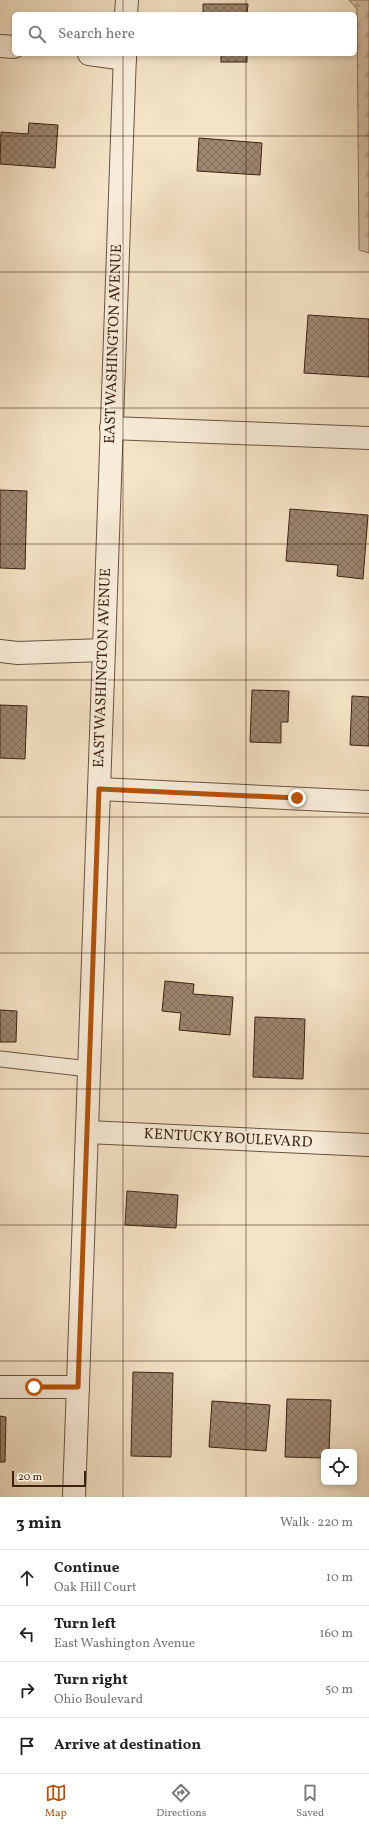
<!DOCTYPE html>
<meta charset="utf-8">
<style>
:root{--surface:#fff;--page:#f2f2f2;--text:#222;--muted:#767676;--line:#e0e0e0;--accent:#b45309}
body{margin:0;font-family:Vollkorn,serif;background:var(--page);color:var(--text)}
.controls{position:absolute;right:12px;bottom:12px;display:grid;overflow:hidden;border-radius:6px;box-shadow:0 2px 6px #0003}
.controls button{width:36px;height:36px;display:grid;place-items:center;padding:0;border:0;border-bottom:1px solid var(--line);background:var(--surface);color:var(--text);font:20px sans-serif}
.scale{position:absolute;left:12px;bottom:10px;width:74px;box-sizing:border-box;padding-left:4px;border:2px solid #3d2213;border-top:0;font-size:11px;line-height:14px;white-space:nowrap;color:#3d2213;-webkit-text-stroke:3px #f8edda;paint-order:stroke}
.stop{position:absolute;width:12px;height:12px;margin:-9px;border:3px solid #b45309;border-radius:50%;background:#fff}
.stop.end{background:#b45309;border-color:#fff;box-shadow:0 1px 4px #0008}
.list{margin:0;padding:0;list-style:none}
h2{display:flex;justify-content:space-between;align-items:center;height:52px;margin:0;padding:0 16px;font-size:17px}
h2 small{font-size:13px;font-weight:400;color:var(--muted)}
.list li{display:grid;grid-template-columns:26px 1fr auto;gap:12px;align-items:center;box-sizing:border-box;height:56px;padding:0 16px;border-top:1px solid var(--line)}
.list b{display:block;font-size:15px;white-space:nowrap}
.list p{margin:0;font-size:13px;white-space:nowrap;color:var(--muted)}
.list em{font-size:13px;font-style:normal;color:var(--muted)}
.icon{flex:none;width:22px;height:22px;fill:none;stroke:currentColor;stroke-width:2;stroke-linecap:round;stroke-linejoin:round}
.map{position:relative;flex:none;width:369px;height:1497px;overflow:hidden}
.search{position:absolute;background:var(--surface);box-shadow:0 2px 6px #0003;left:12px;right:12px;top:12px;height:44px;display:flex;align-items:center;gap:10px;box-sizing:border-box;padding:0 14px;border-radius:6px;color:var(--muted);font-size:15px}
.sheet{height:276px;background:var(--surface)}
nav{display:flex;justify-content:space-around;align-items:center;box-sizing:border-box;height:56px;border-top:1px solid var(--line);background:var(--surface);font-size:11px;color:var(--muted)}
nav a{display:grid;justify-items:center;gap:2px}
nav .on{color:var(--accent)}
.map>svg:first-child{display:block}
.forest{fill:url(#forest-firs);stroke:#89725e}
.building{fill:url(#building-cross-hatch);stroke:#3d2213}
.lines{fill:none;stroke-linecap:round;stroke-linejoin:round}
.service-casing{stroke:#6b5240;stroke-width:17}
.minor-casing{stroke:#6b5240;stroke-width:24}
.tertiary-casing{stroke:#6b5240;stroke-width:24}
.service{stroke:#f8edda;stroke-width:15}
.minor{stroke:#f8edda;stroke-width:22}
.tertiary{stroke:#f8edda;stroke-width:22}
.route{stroke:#b45309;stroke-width:5}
.grid{fill:none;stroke:#3d2213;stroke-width:1;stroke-opacity:0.55}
.labels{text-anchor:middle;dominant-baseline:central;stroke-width:3.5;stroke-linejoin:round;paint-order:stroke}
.street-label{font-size:15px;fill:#3d2213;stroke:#f8edda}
</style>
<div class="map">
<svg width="369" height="1497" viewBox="0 0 369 1497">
<defs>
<pattern id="forest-firs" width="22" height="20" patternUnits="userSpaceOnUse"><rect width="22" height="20" fill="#d5c2a8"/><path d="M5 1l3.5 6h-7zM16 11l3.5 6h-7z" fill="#b8a690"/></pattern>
<pattern id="building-cross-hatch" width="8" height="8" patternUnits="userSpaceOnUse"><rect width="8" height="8" fill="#9c8670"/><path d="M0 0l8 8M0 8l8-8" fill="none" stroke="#806d5b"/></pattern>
</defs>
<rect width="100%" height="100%" fill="#f4e3c6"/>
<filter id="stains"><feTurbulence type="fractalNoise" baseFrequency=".005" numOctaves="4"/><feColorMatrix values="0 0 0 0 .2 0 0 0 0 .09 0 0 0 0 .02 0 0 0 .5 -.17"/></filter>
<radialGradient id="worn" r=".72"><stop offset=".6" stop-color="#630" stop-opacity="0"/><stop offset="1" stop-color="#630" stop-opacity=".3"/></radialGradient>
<path class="forest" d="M349,0H369V253L359,250L357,9Z"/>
<g class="building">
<path d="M203,4H248L247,14H203Z"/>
<rect x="221" y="54" width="26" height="8"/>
<path d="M29,123L58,125L55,168L0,164L1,132L28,134Z"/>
<path d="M199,138L262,143L260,175L197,171Z"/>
<path d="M308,315L369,319V377L304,373Z"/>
<path d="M0,490L27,491L25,569L0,568Z"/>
<path d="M290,509L368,515L363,579L337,576L338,565L286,561Z"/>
<path d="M252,690L289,691L288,722H281V743L250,742Z"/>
<path d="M352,696L369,697V746L350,745Z"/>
<path d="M0,705L27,706L25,759L0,758Z"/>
<path d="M165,981L194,984L193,994L233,997L230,1035L179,1030L181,1013L162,1011Z"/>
<path d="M0,1010L17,1011L16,1042H0Z"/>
<path d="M255,1017L305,1019L303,1079L253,1077Z"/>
<path d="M127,1191L178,1195L176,1228L125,1225Z"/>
<path d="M133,1372L173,1373L171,1457L131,1456Z"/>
<path d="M287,1399L331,1400L329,1452H324V1458L285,1457Z"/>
<path d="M212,1401L270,1405L266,1451L209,1447Z"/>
<path d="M0,1416L6,1417L5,1462H0Z"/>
</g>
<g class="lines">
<defs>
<path id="service" d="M0,1059L89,1069"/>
<g id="minor">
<path d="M0,46L14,47"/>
<path d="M89,54L125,59"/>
<path d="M111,428L369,438"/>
<path d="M0,651L18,653L104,650"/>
<path d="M99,789L369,802"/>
<path d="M87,1132L369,1145"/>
<path d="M0,1387H78"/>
</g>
<g id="tertiary">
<path d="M126,14L127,0"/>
<path d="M74,1497L125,54"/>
</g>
</defs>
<use href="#service" class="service-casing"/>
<use href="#minor" class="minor-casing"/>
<use href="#tertiary" class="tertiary-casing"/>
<use href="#service" class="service"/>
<use href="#minor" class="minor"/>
<use href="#tertiary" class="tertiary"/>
</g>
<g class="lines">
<path class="route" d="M34,1387H78L99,789L297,798"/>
</g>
<path class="grid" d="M123,0V14M246,0V14M123,54V1497M246,54V1497M0,136H369M0,272H369M0,408H369M0,544H369M0,680H369M0,817H369M0,953H369M0,1089H369M0,1225H369M0,1361H369"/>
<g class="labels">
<g class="street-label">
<text transform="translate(114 344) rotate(-88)">EAST WASHINGTON AVENUE</text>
<text transform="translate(103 668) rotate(-88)">EAST WASHINGTON AVENUE</text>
<text transform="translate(228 1139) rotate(3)">KENTUCKY BOULEVARD</text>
</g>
</g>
<rect width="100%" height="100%" filter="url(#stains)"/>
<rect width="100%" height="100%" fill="url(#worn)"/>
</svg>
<div class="controls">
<button><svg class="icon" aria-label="locate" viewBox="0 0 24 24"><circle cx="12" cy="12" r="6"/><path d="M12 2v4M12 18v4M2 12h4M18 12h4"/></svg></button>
</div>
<div class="scale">20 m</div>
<div class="stop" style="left:34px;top:1387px"></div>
<div class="stop end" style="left:297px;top:798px"></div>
<div class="search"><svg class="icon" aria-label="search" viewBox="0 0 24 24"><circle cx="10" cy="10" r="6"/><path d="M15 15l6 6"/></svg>Search here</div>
</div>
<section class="sheet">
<h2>3 min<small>Walk · 220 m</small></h2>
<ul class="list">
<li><svg class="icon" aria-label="ahead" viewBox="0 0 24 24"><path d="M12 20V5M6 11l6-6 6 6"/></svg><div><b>Continue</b><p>Oak Hill Court</p></div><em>10 m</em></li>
<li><svg class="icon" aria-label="left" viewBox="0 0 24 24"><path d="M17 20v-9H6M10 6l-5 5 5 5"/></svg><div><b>Turn left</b><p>East Washington Avenue</p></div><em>160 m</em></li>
<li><svg class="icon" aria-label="right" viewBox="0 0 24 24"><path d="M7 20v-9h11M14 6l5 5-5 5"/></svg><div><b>Turn right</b><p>Ohio Boulevard</p></div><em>50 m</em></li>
<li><svg class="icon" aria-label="arrive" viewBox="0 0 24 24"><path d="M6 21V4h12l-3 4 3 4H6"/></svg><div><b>Arrive at destination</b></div></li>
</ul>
</section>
<nav>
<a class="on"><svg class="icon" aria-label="map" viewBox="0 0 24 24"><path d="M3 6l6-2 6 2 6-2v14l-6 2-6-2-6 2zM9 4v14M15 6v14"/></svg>Map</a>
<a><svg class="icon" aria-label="directions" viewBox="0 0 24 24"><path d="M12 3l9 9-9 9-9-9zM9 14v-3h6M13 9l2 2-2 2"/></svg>Directions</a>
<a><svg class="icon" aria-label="saved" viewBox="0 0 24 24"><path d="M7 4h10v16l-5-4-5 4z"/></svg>Saved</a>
</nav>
